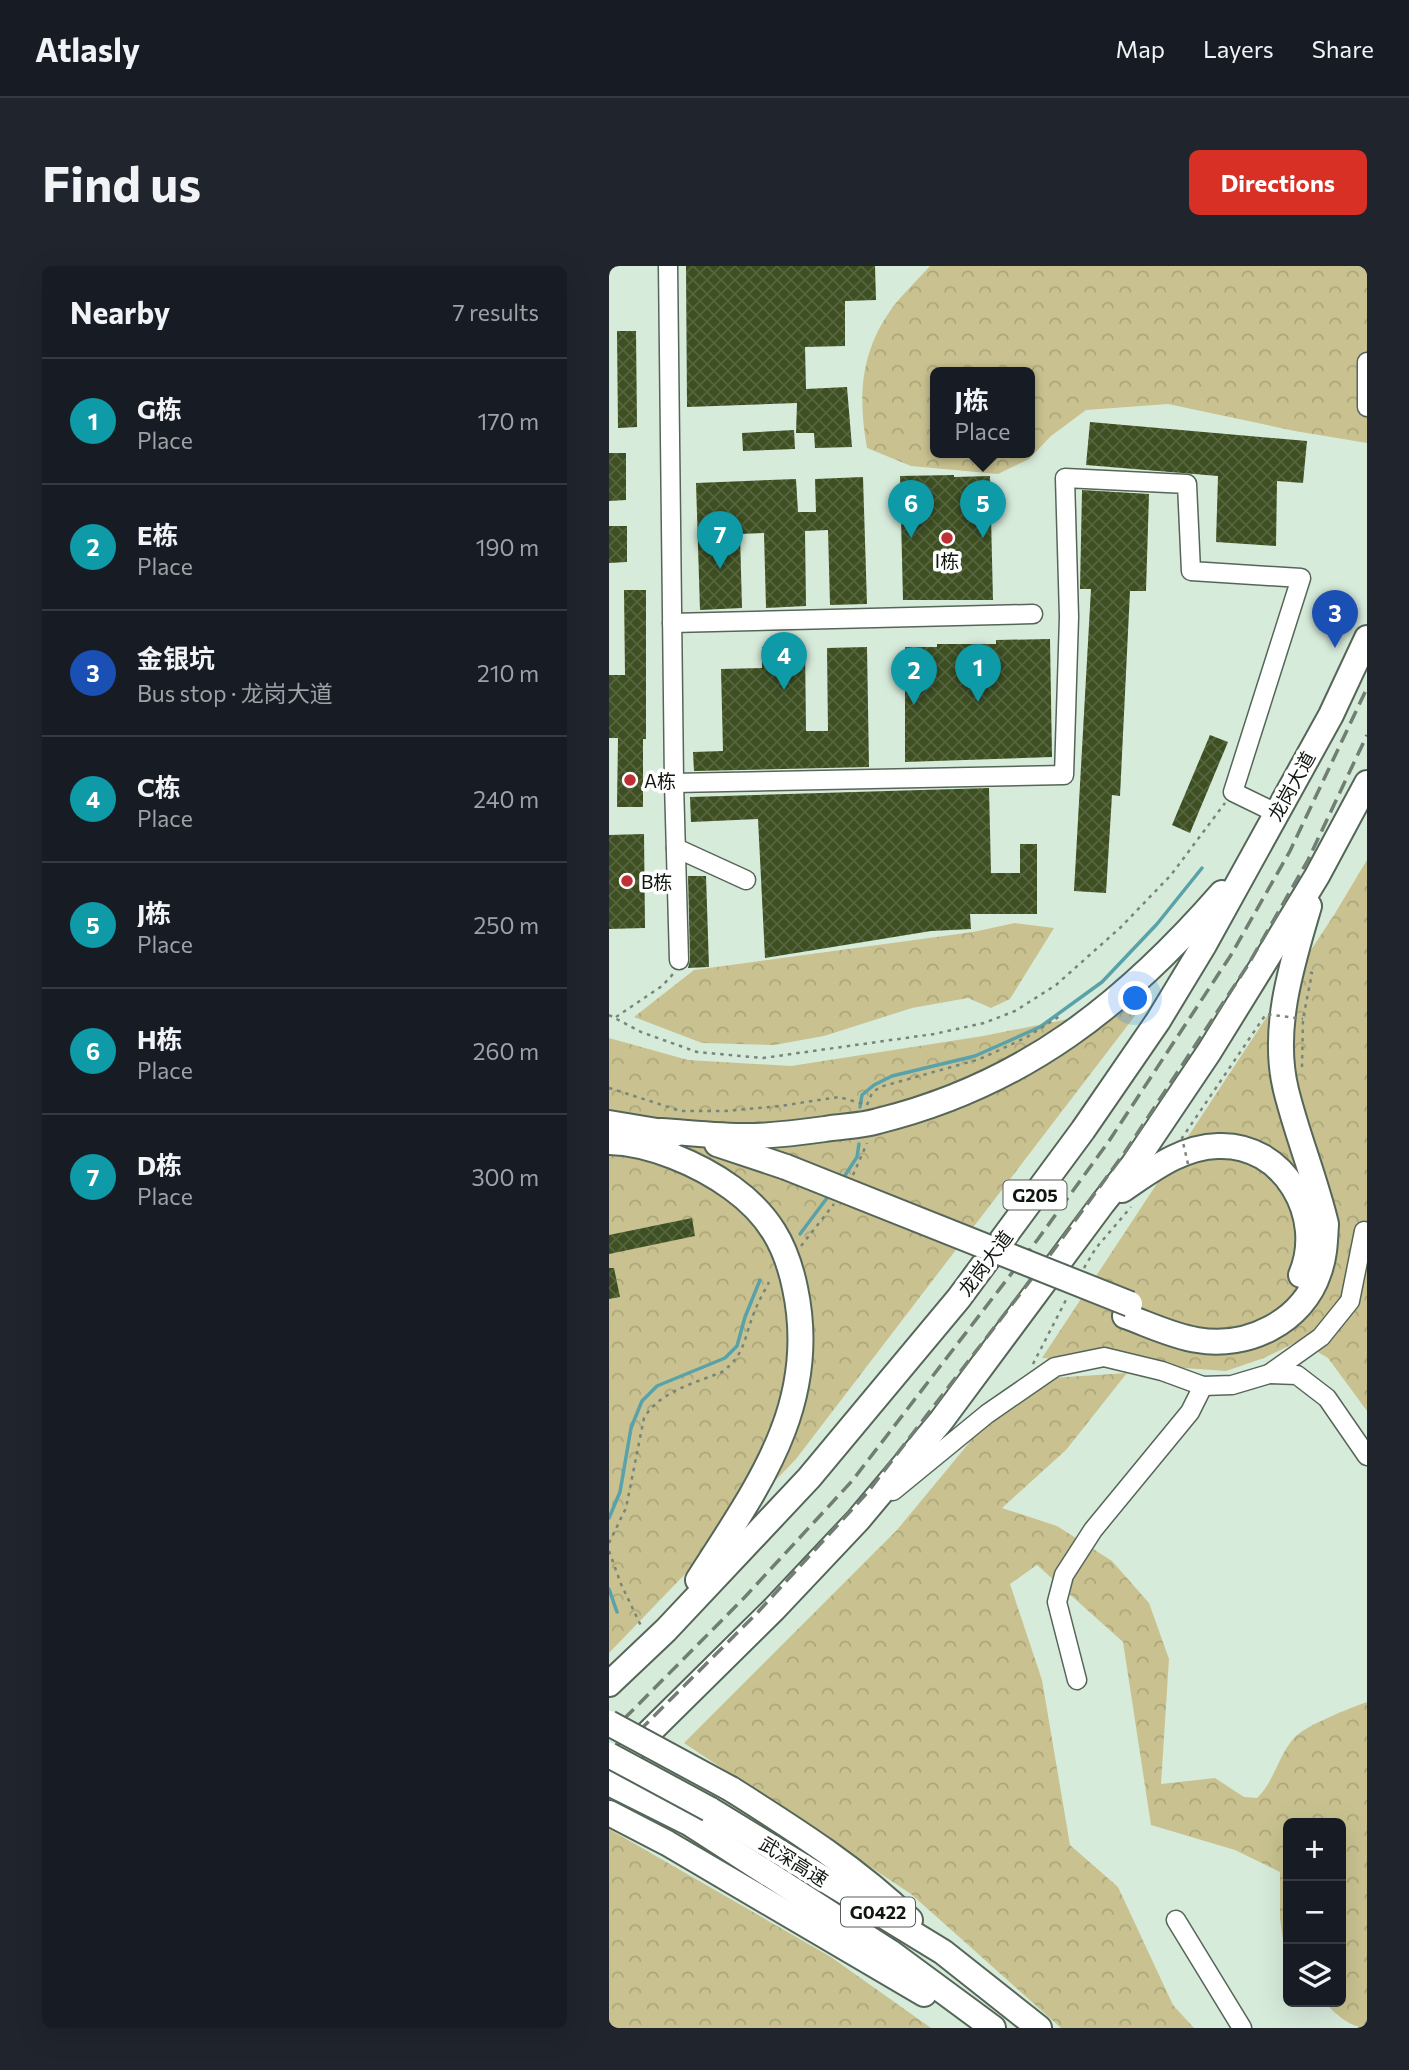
<!DOCTYPE html>
<meta charset="utf-8">
<style>
:root{--surface:#171b24;--page:#20242c;--text:#f1f3f6;--muted:#9ea1a6;--line:#363941;--accent:#d93025}
body{margin:0;font-family:Commissioner,"Noto Sans SC",sans-serif;background:var(--page);color:var(--text)}
.controls{position:absolute;right:21px;bottom:21px;display:grid;overflow:hidden;border-radius:10px;box-shadow:0 7px 28px #0002}
.controls button{width:63px;height:63px;display:grid;place-items:center;padding:0;border:0;border-bottom:2px solid var(--line);background:var(--surface);color:var(--text);font:35px sans-serif}
.you{position:absolute;left:527px;top:733px;width:24px;height:24px;margin:-18px;border:5px solid #fff;border-radius:50%;background:#1a73e8;box-shadow:0 0 0 10px #1a73e833}
.badge{display:grid;place-items:center;width:46px;height:46px;border-radius:50%;background:var(--accent);color:#fff;font-size:23px;font-weight:700}
.pin{position:absolute;translate:-50% -58px;filter:drop-shadow(0 2px 4px #0008)}
.pin::after{content:'';position:absolute;top:37px;width:24px;height:21px;background:inherit;clip-path:polygon(0 0,100% 0,50% 100%)}
.popup{position:absolute;left:321px;top:101px;width:105px;height:91px;box-sizing:border-box;display:grid;place-content:center;border-radius:10px;background:var(--surface);filter:drop-shadow(0 2px 5px #0005);font-size:23px;white-space:nowrap;color:var(--muted)}
.popup b{font-size:26px;color:var(--text)}
.popup::after{content:'';position:absolute;left:50%;top:100%;margin-left:-14px;border:14px solid transparent;border-top-color:var(--surface)}
.list{margin:0;padding:0;list-style:none}
h2{display:flex;justify-content:space-between;align-items:center;height:91px;margin:0;padding:0 28px;font-size:30px}
h2 small{font-size:23px;font-weight:400;color:var(--muted)}
.list li{display:grid;grid-template-columns:46px 1fr auto;gap:21px;align-items:center;box-sizing:border-box;height:126px;padding:0 28px;border-top:2px solid var(--line)}
.list b{display:block;font-size:26px;white-space:nowrap}
.list p{margin:0;font-size:23px;white-space:nowrap;color:var(--muted)}
.list em{font-size:23px;font-style:normal;color:var(--muted)}
.icon{flex:none;width:38px;height:38px;fill:none;stroke:currentColor;stroke-width:2;stroke-linecap:round;stroke-linejoin:round}
.map{position:relative;flex:none;width:758px;height:1762px;overflow:hidden;border-radius:10px}
header{display:flex;align-items:center;gap:42px;box-sizing:border-box;height:98px;padding:0 35px;background:var(--surface);border-bottom:2px solid var(--line)}
header strong{font-size:33px}
nav{display:flex;gap:38px;margin-inline-start:auto;font-size:24px}
.intro{display:flex;align-items:center;justify-content:space-between;box-sizing:border-box;height:168px;padding:0 42px}
h1{margin:0;font-size:49px}
.button{padding:18px 32px;border-radius:10px;background:var(--accent);color:#fff;font-size:24px;font-weight:700}
main{display:flex;gap:42px;padding:0 42px}
aside{flex:1;background:var(--surface);border-radius:10px;box-shadow:0 7px 28px #0002}
.map>svg:first-child{display:block}
.forest{fill:url(#forest-crowns);fill-rule:evenodd}
.lines{fill:none;stroke-linecap:round;stroke-linejoin:round}
.stream{stroke:#59a2a9;stroke-width:3.5}
.building{fill:url(#building-cross-hatch)}
.minor-casing{stroke:#556659;stroke-width:21}
.highway-casing{stroke:#556659;stroke-width:28}
.path{stroke:#77857a;stroke-width:2.5;stroke-dasharray:3.5 5;stroke-linecap:butt}
.minor{stroke:#fff;stroke-width:18}
.highway{stroke:#fff;stroke-width:24}
.rail{stroke:#717e73;stroke-width:3.5;stroke-dasharray:14 7;stroke-linecap:butt}
.highway-bridge-casing{stroke:#556659;stroke-width:28;stroke-linecap:butt}
.path-bridge{stroke:#77857a;stroke-width:2.5;stroke-dasharray:3.5 5;stroke-linecap:butt}
.highway-bridge{stroke:#fff;stroke-width:24}
.poi-dot{fill:#bf2f36;stroke:#fff;stroke-width:2.5}
.labels{text-anchor:middle;dominant-baseline:central;stroke-width:7;stroke-linejoin:round;paint-order:stroke}
.shield{fill:#fff;stroke:#585d58;stroke-width:2}
.shield-label{font-size:18px;font-weight:bold;fill:#101711}
.poi-label{font-size:19px;fill:#101711;stroke:#fff;text-anchor:start}
.street-label{font-size:19px;fill:#101711;stroke:#fff}
</style>
<header>
<strong>Atlasly</strong>
<nav><a>Map</a><a>Layers</a><a>Share</a></nav>
</header>
<div class="intro"><h1>Find us</h1><a class="button">Directions</a></div>
<main>
<aside>
<h2>Nearby<small>7 results</small></h2>
<ul class="list">
<li><span class="badge" style="background:#0f9aa8">1</span><div><b>G栋</b><p>Place</p></div><em>170 m</em></li>
<li><span class="badge" style="background:#0f9aa8">2</span><div><b>E栋</b><p>Place</p></div><em>190 m</em></li>
<li><span class="badge" style="background:#1a4fb4">3</span><div><b>金银坑</b><p>Bus stop · 龙岗大道</p></div><em>210 m</em></li>
<li><span class="badge" style="background:#0f9aa8">4</span><div><b>C栋</b><p>Place</p></div><em>240 m</em></li>
<li><span class="badge" style="background:#0f9aa8">5</span><div><b>J栋</b><p>Place</p></div><em>250 m</em></li>
<li><span class="badge" style="background:#0f9aa8">6</span><div><b>H栋</b><p>Place</p></div><em>260 m</em></li>
<li><span class="badge" style="background:#0f9aa8">7</span><div><b>D栋</b><p>Place</p></div><em>300 m</em></li>
</ul>
</aside>
<div class="map">
<svg width="758" height="1762" viewBox="0 0 758 1762">
<defs>
<pattern id="forest-crowns" width="20" height="18" patternUnits="userSpaceOnUse" patternTransform="scale(1.75)"><rect width="20" height="18" fill="#c9c290"/><path d="M2 6a3 3 0 1 1 6 0M12 15a3 3 0 1 1 6 0" fill="none" stroke="#aca67b"/></pattern>
<pattern id="building-cross-hatch" width="8" height="8" patternUnits="userSpaceOnUse" patternTransform="scale(1.75)"><rect width="8" height="8" fill="#3e5022"/><path d="M0 0l8 8M0 8l8-8" fill="none" stroke="#566540"/></pattern>
</defs>
<rect width="100%" height="100%" fill="#d7ebdb"/>
<g class="forest">
<path d="M321,0H758V177L686,165L559,138L477,144L442,170L420,193L389,208L302,200L258,182C249,132 251,88 281,45C292,29 308,15 321,0ZM327,106H421V186H327Z"/>
<path d="M758,594V1145L719,1092L690,1075L655,1092L617,1105L433,1092L725,649Z"/>
<path d="M406,657L445,662L401,733L382,742L359,732L303,742L215,770L165,779L93,777L25,751L85,704L364,666Z"/>
<path d="M535,738L187,1193L0,1387V772L79,794L182,800L374,770Z"/>
<path d="M518,1107L457,1184L393,1242L448,1260L503,1295L540,1337L560,1393L552,1518L606,1512L635,1531L648,1532C665,1516 669,1490 685,1472C697,1459 741,1442 758,1436V1762C741,1762 726,1747 715,1736H732V1557H679V1700L677,1697L671,1652V1606L626,1584L542,1559L514,1376L428,1299L401,1318L433,1414L461,1579L509,1621L564,1739L585,1762H452L302,1628L75,1477L288,1264L412,1114Z"/>
<path d="M0,1563L222,1691L322,1762H0Z"/>
</g>
<g class="lines">
<g class="stream">
<path d="M251,841L253,829L265,819L283,810L366,790L431,761L493,716L548,658L593,602"/>
<path d="M233,914L248,891L250,878"/>
<path d="M191,968L221,928"/>
<path d="M0,1252L11,1226L22,1162L33,1135L48,1120L116,1092L128,1080L136,1051L151,1014"/>
<path d="M0,1323L8,1346"/>
</g>
</g>
<g class="building">
<path d="M77,0H266L267,34L236,35V80L196,81L197,123L238,121L243,181L206,182L205,167H187L188,137L78,141Z"/>
<path d="M8,65H27L28,161L9,162Z"/>
<path d="M481,156L698,175L694,217L668,215L667,280L607,276L609,210L477,199Z"/>
<path d="M185,164L186,183L134,185L133,167Z"/>
<path d="M0,187H17V234L0,235Z"/>
<path d="M345,209V211L381,210L384,334H294L291,210Z"/>
<path d="M254,211L258,338L221,339L219,264L196,265L197,340L157,342L155,267L131,268L133,342L91,344L87,217L187,213L189,246H207L206,213Z"/>
<path d="M473,224L540,228L537,325H521L511,530L503,529L497,627L465,625L482,323H471Z"/>
<path d="M0,260H18V296L0,297Z"/>
<path d="M15,324H37V473H34V541H8L9,472H0V409H16Z"/>
<path d="M441,373L443,491L296,496V381H328V378H387V374Z"/>
<path d="M196,380L197,465H219L218,382L258,381L260,501L85,505L84,486L114,485L112,403L153,402V381Z"/>
<path d="M601,469L619,476L581,567L563,559Z"/>
<path d="M380,522L382,607H411V578H428V648H361L362,663L322,665L156,692L149,553L82,556L81,531Z"/>
<path d="M35,568L36,662L0,663V569Z"/>
<path d="M79,610H97L100,701L79,702L81,694Z"/>
<path d="M83,952L86,970L0,988V969Z"/>
<path d="M0,1002H5L11,1031L0,1033Z"/>
</g>
<g class="lines">
<defs>
<g id="minor">
<path d="M59,0L65,517L70,694"/>
<path d="M758,96V141"/>
<path d="M63,357L424,348"/>
<path d="M65,517L455,509L460,351L456,212L578,218L582,305L692,312L624,526L667,547"/>
<path d="M67,582L137,614"/>
<path d="M660,1108L712,1071L741,1035L755,965"/>
<path d="M284,1225L378,1148L446,1101L495,1091L553,1105L594,1120L623,1119L660,1108L688,1109L718,1132L758,1190"/>
<path d="M468,1414L448,1336L455,1309L484,1264L581,1146L594,1120"/>
<path d="M567,1654L633,1762"/>
</g>
<g id="highway">
<path d="M0,857L66,868"/>
<path d="M52,865C83,867 116,871 147,870C170,869 194,866 216,863C234,860 252,860 269,855C415,819 516,738 613,627"/>
<path d="M0,876C41,877 90,898 123,922C159,948 177,978 186,1022C211,1139 148,1221 89,1314"/>
<path d="M108,878L177,901"/>
<path d="M513,924C543,904 572,881 609,880C675,877 717,951 692,1009"/>
<path d="M516,1050C539,1058 563,1070 588,1074C638,1083 694,1056 710,1006C716,990 716,974 717,958C706,912 688,869 677,824C662,763 683,698 700,640"/>
<path d="M0,1418L57,1364L200,1212L350,1032L474,864L549,755L595,679L722,449L758,372"/>
<path d="M0,1506L165,1343L249,1254L332,1155L493,938L524,899L600,786L663,684L708,610L758,517"/>
<path d="M0,1517L80,1557L281,1686L384,1762"/>
<path d="M122,1523C185,1563 246,1601 301,1654"/>
<path d="M100,1543L334,1686L430,1762"/>
<path d="M0,1547L58,1577L315,1728"/>
</g>
</defs>
<use href="#minor" class="minor-casing"/>
<use href="#highway" class="highway-casing"/>
<g class="path">
<path d="M0,749L32,766L88,786L154,792L325,768L375,757L406,745L447,719L512,661L562,609L616,537"/>
<path d="M7,751L53,720L65,707"/>
<path d="M693,801L694,753L703,707L700,706"/>
<path d="M0,822L72,845H116L171,840L230,831L255,838"/>
<path d="M258,839L263,827L271,821L371,793L418,771L451,750"/>
<path d="M244,909L258,877"/>
<path d="M192,980L225,938"/>
<path d="M475,1002L487,982L522,941"/>
<path d="M424,1098L458,1032"/>
<path d="M0,1277L17,1242L35,1152C51,1125 86,1117 113,1106C137,1088 135,1071 145,1047C149,1036 155,1026 160,1016"/>
<path d="M0,1285L12,1318L33,1362"/>
</g>
<use href="#minor" class="minor"/>
<use href="#highway" class="highway"/>
<g class="rail">
<path d="M0,1468L134,1333L243,1215L429,973L500,875L622,689L681,585L758,422"/>
<path d="M0,1495L149,1346L258,1227L444,985L516,886L639,699L699,594L758,469"/>
</g>
<defs>
<g id="highway-bridge">
<path d="M177,901L521,1038"/>
<path d="M0,1457L122,1523"/>
<path d="M0,1489L100,1543"/>
</g>
</defs>
<use href="#highway-bridge" class="highway-bridge-casing"/>
<path class="path-bridge" d="M579,898L573,872L657,748L694,753"/>
<use href="#highway-bridge" class="highway-bridge"/>
</g>
<g class="poi-dot">
<circle cx="338" cy="272" r="7"/>
<circle cx="21" cy="514" r="7"/>
<circle cx="18" cy="615" r="7"/>
</g>
<g class="labels">
<g class="shield">
<rect x="394.5" y="914.5" width="63" height="29" rx="5"/>
<rect x="232" y="1631.5" width="74" height="29" rx="5"/>
</g>
<g class="shield-label">
<text x="426" y="929">G205</text>
<text x="269" y="1646">G0422</text>
</g>
<g class="poi-label">
<text x="338" y="294" text-anchor="middle">I栋</text>
<text x="35" y="514">A栋</text>
<text x="32" y="615">B栋</text>
</g>
<g class="street-label">
<text transform="translate(682 520) rotate(-61)">龙岗大道</text>
<text transform="translate(376 997) rotate(-53)">龙岗大道</text>
<text transform="translate(185 1595) rotate(32)">武深高速</text>
</g>
</g>
</svg>
<div class="controls">
<button>+</button>
<button>−</button>
<button><svg class="icon" aria-label="layers" viewBox="0 0 24 24"><path d="M12 4l9 5-9 5-9-5zM3 14l9 5 9-5"/></svg></button>
</div>
<div class="you"></div>
<div class="pin badge" style="left:369px;top:436px;background:#0f9aa8">1</div>
<div class="pin badge" style="left:305px;top:439px;background:#0f9aa8">2</div>
<div class="pin badge" style="left:726px;top:382px;background:#1a4fb4">3</div>
<div class="pin badge" style="left:175px;top:424px;background:#0f9aa8">4</div>
<div class="pin badge" style="left:374px;top:272px;background:#0f9aa8">5</div>
<div class="popup"><b>J栋</b>Place</div>
<div class="pin badge" style="left:302px;top:272px;background:#0f9aa8">6</div>
<div class="pin badge" style="left:111px;top:303px;background:#0f9aa8">7</div>
</div>
</main>
